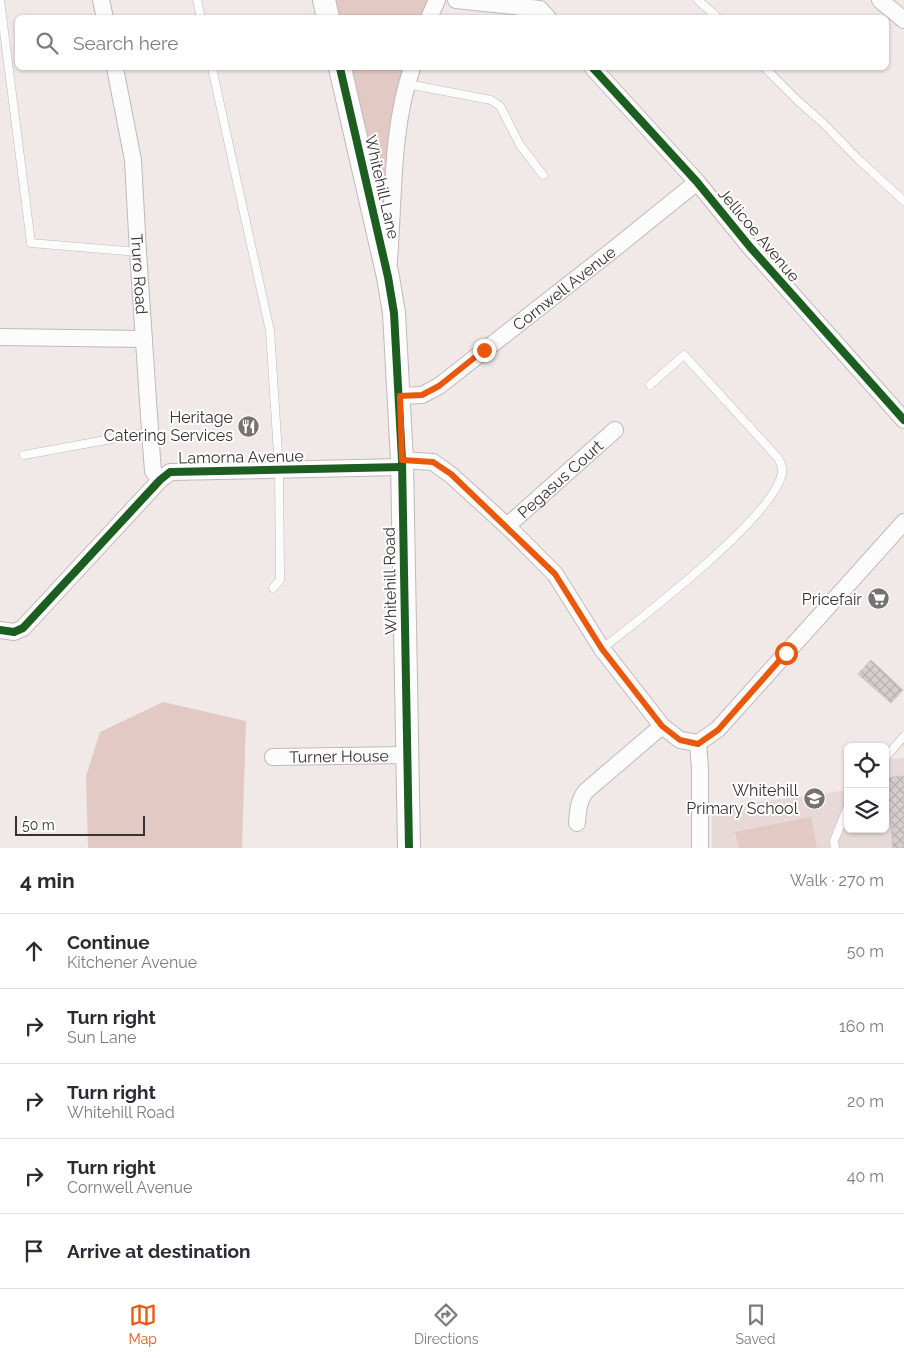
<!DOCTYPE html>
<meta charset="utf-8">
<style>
:root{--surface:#fff;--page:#f2f2f3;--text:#2b2b33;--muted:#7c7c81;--line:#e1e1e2;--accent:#ea580c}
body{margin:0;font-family:Raleway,sans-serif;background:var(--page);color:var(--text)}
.controls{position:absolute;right:15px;bottom:15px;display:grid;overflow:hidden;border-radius:8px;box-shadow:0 1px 4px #0004}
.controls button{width:45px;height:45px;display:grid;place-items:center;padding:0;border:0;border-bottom:1px solid var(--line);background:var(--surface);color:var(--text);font:25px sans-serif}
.scale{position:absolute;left:15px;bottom:12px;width:130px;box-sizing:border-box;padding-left:5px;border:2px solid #363231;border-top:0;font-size:14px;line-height:18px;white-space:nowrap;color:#363231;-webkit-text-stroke:4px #fff;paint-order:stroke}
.stop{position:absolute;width:15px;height:15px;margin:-11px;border:4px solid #ea580c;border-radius:50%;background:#fff}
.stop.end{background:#ea580c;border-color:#fff;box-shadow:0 1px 5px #0008}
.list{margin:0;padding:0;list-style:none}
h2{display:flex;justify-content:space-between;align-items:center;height:65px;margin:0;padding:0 20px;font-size:21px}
h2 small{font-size:16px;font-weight:400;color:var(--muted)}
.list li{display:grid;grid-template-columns:32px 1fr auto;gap:15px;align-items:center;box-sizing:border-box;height:75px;padding:0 20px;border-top:1px solid var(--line)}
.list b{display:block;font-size:19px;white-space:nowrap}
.list p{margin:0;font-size:16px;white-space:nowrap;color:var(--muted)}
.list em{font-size:16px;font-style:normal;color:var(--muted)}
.icon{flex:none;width:28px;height:28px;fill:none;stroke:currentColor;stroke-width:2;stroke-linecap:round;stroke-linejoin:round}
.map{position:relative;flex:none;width:904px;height:848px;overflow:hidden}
.search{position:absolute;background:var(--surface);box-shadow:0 1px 4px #0004;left:15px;right:15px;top:15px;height:55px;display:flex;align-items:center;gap:12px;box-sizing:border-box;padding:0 18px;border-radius:8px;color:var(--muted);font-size:19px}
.sheet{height:440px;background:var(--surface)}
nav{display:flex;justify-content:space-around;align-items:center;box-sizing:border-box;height:70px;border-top:1px solid var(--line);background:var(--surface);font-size:14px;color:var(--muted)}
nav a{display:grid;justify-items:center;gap:2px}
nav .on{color:var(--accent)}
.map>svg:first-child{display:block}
.built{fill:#e7d9d7}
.green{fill:#e2c9c4}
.building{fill:url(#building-cross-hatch);stroke:#cac5c4}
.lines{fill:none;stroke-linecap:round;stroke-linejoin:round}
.lane-casing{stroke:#bfbab9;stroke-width:9}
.street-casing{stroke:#bfbab9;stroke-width:18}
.secondary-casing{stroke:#bfbab9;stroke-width:24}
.lane{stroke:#fdfcfc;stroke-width:8}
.street{stroke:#fdfcfc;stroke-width:16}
.secondary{stroke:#fdfcfc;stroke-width:22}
.cycleway-casing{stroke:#fff;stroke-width:11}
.cycleway{stroke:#1b5e20;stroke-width:8}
.route{stroke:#ea580c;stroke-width:6}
.labels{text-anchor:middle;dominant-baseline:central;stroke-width:4;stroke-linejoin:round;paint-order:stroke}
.street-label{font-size:16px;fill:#363231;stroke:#fff}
.poi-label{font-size:16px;fill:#363231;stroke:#fff;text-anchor:end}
</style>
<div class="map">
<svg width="904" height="848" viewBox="0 0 904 848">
<defs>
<pattern id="building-cross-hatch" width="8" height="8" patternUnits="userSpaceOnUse" patternTransform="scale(1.25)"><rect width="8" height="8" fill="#d4cfce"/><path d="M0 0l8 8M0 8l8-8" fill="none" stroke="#b7b2b1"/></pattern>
</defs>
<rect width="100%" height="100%" fill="#f0e9e8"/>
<path class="built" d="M904,758V848H712V808L848,790V829H885V760Z"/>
<g class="green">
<path d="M334,0H430L419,18L338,17Z"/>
<path d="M349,68H404L397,92L389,132L386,204L381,202Z"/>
<path d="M163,702L246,721L242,848H88L86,776L100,732Z"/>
<path d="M811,817L817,848H739L735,832Z"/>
</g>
<g class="building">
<path d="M871,660L903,690L891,703L858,674Z"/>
<path d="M904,776V848H893L886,778Z"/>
</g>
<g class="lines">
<defs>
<g id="lane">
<path d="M0,0L31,243L138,252"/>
<path d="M197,0L201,18"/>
<path d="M698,0L718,18"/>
<path d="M212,68L270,331L279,469L280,575V580L273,588"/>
<path d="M765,68L798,101L823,123L858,159L904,201"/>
<path d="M407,84L491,100L500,106L520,145L543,175"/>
<path d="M24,455L150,432"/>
<path d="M602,649C640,619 775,516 782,473C783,467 781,463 778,458L684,355L650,385"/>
<path d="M885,758L904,736"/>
<path d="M835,848L834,841L848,806"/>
</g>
<g id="street">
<path d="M101,0L105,18"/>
<path d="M456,0L540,9L548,18"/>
<path d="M880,0L904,20"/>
<path d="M429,18L437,0"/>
<path id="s1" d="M115,68L133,160L138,252L151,445L153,471L160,480"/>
<path d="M593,68L697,182L750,247L904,420"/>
<path d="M389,261C394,196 391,129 412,68"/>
<path d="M0,337L144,339"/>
<path id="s2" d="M400,396L422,395L439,386L609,253L697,182"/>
<path d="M402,460L433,462L451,475L507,526L555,574L602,649L662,726L680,740L698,743"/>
<path id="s3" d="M507,526L615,430"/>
<path d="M0,630L14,632L23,628L160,480L170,472L402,467"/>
<path d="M698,743L718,729L904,522"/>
<path d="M698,743L700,768V848"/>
<path id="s4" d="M273,757L406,755"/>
<path d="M577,823C578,811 578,801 586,791L662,726"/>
</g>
<g id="secondary">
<path d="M324,0L328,18"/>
<path d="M340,68L388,277L394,313L402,460L409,848"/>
</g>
</defs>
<use href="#lane" class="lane-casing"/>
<use href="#street" class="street-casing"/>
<use href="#secondary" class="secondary-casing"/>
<use href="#lane" class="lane"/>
<use href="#street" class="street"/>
<use href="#secondary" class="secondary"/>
<defs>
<g id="cycleway">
<path d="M340,68L388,277L394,313L402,460L409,848"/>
<path d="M593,68L697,182L750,247L904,420"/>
<path d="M0,630L14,632L23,628L160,480L170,472L402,467"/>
</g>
</defs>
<use href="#cycleway" class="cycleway-casing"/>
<use href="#cycleway" class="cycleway"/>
</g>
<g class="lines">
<path class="route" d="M484,350L439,386L422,395L400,396L402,460L433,462L451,474L555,574L602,649L662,726L680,740L698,744L718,730L786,653"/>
</g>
<defs>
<symbol id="restaurant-disc" viewBox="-11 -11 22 22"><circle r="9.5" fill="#777271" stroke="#fff"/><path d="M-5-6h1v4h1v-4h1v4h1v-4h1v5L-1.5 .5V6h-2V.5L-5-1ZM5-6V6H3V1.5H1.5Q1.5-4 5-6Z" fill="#fff"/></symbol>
<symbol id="supermarket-disc" viewBox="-11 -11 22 22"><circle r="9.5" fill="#777271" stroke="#fff"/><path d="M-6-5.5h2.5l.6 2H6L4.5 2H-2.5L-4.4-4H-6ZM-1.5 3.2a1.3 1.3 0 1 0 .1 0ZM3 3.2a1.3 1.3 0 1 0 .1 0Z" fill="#fff"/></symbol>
<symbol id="school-disc" viewBox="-11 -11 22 22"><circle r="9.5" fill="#777271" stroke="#fff"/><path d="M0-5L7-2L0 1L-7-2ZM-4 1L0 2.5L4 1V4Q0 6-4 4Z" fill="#fff"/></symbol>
</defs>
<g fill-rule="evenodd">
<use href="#restaurant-disc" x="236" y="414" width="25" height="25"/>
<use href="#supermarket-disc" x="866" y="586" width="25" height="25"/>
<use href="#school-disc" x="802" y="786" width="25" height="25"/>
</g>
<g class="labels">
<g class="street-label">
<text transform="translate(382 187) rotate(77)">Whitehill Lane</text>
<text transform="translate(759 235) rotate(50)">Jellicoe Avenue</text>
<text stroke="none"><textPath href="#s1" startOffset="208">Truro Road</textPath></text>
<text stroke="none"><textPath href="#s2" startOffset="200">Cornwell Avenue</textPath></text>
<text transform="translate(241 457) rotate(-1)">Lamorna Avenue</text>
<text stroke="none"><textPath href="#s3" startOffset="71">Pegasus Court</textPath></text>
<text transform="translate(390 581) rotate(-91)">Whitehill Road</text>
<text stroke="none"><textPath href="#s4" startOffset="66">Turner House</textPath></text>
</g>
<g class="poi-label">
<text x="233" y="417">Heritage<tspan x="233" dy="18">Catering Services</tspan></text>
<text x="862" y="599">Pricefair</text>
<text x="798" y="790">Whitehill<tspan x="798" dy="18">Primary School</tspan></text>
</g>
</g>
</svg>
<div class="controls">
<button><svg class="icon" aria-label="locate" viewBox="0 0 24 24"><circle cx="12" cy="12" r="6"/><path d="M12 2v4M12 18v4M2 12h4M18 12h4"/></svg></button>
<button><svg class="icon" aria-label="layers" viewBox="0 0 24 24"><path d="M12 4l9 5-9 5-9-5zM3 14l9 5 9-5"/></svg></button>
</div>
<div class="scale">50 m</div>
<div class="stop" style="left:786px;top:653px"></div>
<div class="stop end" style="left:484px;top:350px"></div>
<div class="search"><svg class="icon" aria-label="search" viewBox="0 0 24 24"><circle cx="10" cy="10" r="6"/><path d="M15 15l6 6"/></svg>Search here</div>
</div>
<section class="sheet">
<h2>4 min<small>Walk · 270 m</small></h2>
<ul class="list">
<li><svg class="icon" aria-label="ahead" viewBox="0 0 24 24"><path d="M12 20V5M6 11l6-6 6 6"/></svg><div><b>Continue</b><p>Kitchener Avenue</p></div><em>50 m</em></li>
<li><svg class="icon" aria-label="right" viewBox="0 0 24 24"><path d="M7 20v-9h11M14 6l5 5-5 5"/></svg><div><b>Turn right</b><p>Sun Lane</p></div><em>160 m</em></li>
<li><svg class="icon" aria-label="right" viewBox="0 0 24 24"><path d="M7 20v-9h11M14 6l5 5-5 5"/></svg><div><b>Turn right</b><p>Whitehill Road</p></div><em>20 m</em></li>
<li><svg class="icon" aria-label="right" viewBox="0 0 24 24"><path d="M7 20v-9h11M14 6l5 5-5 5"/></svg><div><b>Turn right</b><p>Cornwell Avenue</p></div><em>40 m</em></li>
<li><svg class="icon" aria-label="arrive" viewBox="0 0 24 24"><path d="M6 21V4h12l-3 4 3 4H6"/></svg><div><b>Arrive at destination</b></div></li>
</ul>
</section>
<nav>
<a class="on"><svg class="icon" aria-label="map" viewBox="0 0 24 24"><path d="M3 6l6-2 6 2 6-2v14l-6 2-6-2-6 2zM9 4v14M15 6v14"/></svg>Map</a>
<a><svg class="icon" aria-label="directions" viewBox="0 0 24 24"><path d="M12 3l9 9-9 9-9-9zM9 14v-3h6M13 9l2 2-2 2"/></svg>Directions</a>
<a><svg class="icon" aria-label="saved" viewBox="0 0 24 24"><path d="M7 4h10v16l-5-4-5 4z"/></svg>Saved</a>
</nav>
